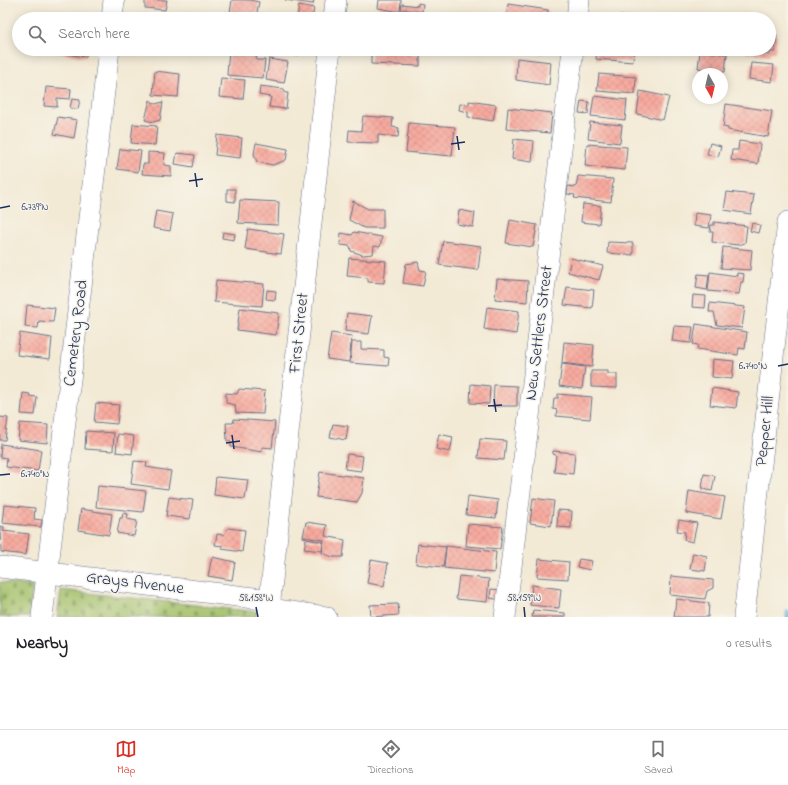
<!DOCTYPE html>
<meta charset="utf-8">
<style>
:root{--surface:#fff;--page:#f6f6f6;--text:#202124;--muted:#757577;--line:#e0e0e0;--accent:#d93025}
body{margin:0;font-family:"Indie Flower",sans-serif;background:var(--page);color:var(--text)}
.compass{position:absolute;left:692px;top:68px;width:36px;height:36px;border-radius:50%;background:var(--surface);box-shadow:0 2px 10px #0003;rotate:172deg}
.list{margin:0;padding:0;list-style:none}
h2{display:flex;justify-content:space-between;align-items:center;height:52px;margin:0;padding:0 16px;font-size:17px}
h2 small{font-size:13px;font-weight:400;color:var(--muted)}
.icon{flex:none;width:22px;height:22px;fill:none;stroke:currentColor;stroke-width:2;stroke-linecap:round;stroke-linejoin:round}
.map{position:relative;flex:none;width:788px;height:617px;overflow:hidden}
.search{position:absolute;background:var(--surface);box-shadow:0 2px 10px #0003;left:12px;right:12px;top:12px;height:44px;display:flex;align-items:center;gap:10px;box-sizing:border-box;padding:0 14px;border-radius:22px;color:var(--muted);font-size:15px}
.sheet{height:112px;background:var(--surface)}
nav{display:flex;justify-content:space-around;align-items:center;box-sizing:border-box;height:56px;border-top:1px solid var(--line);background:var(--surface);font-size:11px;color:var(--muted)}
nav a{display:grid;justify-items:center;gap:2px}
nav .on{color:var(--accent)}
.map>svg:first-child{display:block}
.cemetery{fill:url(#cemetery-stones);stroke:#5e7762}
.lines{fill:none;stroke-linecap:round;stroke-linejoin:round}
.stream{stroke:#64aedc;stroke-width:5}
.building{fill:url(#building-cross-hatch)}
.minor-casing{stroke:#677088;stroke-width:22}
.minor{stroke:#fff;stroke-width:21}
.ticks{fill:none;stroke:#1b2f5e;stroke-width:1.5}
.labels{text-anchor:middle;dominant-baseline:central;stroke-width:3;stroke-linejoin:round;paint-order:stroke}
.street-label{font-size:17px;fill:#1b2f5e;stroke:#f7f3e8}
.ticks-label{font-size:10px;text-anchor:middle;fill:#1b2f5e;stroke:#f7f3e8;stroke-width:3;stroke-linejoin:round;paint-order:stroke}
</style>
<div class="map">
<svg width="788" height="617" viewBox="0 0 788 617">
<defs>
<pattern id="cemetery-stones" width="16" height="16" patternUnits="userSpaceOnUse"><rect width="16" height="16" fill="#a1bf66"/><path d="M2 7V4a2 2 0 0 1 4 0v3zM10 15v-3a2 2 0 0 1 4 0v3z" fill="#829c57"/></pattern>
<pattern id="building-cross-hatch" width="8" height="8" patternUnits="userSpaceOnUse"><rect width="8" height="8" fill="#f8ab9f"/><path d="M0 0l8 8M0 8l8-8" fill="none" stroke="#d4938b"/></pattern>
</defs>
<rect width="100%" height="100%" fill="#f7f3e8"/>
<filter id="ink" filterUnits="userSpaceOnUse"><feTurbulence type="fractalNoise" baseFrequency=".025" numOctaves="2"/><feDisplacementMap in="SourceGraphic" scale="8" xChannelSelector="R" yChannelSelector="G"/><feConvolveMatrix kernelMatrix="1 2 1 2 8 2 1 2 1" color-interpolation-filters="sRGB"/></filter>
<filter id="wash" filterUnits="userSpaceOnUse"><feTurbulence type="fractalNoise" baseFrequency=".012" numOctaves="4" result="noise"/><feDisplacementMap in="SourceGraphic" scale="16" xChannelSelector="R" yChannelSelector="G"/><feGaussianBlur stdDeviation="0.9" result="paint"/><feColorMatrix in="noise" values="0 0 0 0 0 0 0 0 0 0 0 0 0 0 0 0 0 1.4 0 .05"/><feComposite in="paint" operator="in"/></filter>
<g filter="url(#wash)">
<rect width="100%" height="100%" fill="#f3ead5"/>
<g class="cemetery">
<path d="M0,582L33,586L29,617H0Z"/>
<path d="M61,590L258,612V617H57Z"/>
</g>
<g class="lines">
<path class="stream" d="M788,617V612"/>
</g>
<g id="blocks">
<g class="building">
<path d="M145,0H167L165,10L145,8Z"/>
<path d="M232,0H250L259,2L256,18L230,13Z"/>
<path d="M285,0H314L313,4Z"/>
<path d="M379,0H401L400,12L378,8Z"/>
<path d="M418,3L423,4L422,12L401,9L402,4L418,6Z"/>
<path d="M508,4L548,10L547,19H506Z"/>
<path d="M299,5L314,8L312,19H297Z"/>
<path d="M371,14L398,17L397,19H371Z"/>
<path d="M620,16L635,18V19H619Z"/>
<path d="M141,17L163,18V19H141Z"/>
<path d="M769,34L777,35L775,52H770V55L748,53L740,49H769Z"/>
<path d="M47,49H87L86,57L46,51Z"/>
<path d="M270,49H300L298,56L270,51Z"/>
<path d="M371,49H414V55L420,56V66L371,64Z"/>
<path d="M515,49H542V53Z"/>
<path d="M597,49H634L633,62L596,59Z"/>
<path d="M229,50L257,51L256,60H265L263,78L227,75Z"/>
<path d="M700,51L727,54L725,72L698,68Z"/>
<path d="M517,58L551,62L549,85L516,80Z"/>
<path d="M269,59L288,62L284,83L266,80Z"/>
<path d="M751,63L774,65L772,82L749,79Z"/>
<path d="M155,71L180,74L178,97L153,95Z"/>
<path d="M599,74L636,77L635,94L597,91Z"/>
<path d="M221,78L245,80L243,99L219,97Z"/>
<path d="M260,86L284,89L285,93H288L286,109L269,107L271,97L259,95Z"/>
<path d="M46,87L71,89L70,99L57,98V107L44,106Z"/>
<path d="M640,91L669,97L663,120L637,114Z"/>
<path d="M594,96L627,100L625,120L591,116Z"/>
<path d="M72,99L80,100L78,109L70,108Z"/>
<path d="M150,100L155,104L163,102L160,120L153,122L145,120Z"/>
<path d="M469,101L496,105L493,121L468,117V112L459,110L460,104L469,105Z"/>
<path d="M581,101L589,102L588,114L579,113Z"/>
<path d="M726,104L772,111L768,137L728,130V128L723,127Z"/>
<path d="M508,108L552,113L550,133L506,129Z"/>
<path d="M363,116L393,118L392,127L399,128L398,137L378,135V143L348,142L349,130L361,131Z"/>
<path d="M58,117L77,120L74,138L54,134Z"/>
<path d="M590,122L622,125L620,143L588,139Z"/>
<path d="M409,123L455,127L452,156L406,152Z"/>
<path d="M133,124L157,126L155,145L131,143Z"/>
<path d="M217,135L242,138L240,158L215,155Z"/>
<path d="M514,139L534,141L532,162L512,159Z"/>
<path d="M739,141L760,144L758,164L731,160L732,150H738Z"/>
<path d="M256,143L288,149L286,160L273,165L257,162L254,154Z"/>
<path d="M710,143L721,146L718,157L707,154Z"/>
<path d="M587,144L627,147L625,170L585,166Z"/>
<path d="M120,149L141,151L138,172L117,169Z"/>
<path d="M148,152L165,153L164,165L171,166V176L142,174L143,164H148Z"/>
<path d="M177,153L195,155L193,167L175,164Z"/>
<path d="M578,176L613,179L611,202L574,198L575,195L567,194L568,186L576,187Z"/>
<path d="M227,189H235V202L227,201Z"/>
<path d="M727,192L754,195L751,214L724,210Z"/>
<path d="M240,200L279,202L278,225L238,223Z"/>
<path d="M353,201L368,209H383V228H364L349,220Z"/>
<path d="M583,204L601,206L599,224L581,222Z"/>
<path d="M459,210L475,213L473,227L457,224Z"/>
<path d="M156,211L173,214L170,231L153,228Z"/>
<path d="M695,213L711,215L709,228L694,226Z"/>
<path d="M510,220L537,225L533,247L506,243Z"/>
<path d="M714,222L747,226L745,243L738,245L712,242L713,232H710L711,225H714Z"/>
<path d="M752,223L760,225L758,233L750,231Z"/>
<path d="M248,229L284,234L281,254L245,249Z"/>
<path d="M223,232L235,234L234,240L222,238Z"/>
<path d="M354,232L382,237L380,247L374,246L373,254L363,255L351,251L350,246L340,245L341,233L352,235Z"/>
<path d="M443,241L481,246L478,270L439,265Z"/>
<path d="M608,242L633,243V255L607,253Z"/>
<path d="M723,247L752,250L750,270L721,268Z"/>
<path d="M349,258L386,261L384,283L368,282V278L347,276Z"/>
<path d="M571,258L603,266L599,280L568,272Z"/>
<path d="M418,262L420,270L426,271L423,286L403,283L406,264Z"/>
<path d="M710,272L737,276V273L744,274L743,282H741L739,294L708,291Z"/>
<path d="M698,274L709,275L707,290L696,288Z"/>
<path d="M497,279L528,281L527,302L495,299Z"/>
<path d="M216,280L264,284L262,306L214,302Z"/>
<path d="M567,287L594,290L592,308L564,305Z"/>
<path d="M267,290L276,291L275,300L266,299Z"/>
<path d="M693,295L706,296L705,308L692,307Z"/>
<path d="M710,303L745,307L742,328L717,325L714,312H709Z"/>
<path d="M27,305L55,308L53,322L39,321L38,328L25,327Z"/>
<path d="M487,307L519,311L516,334L484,329Z"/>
<path d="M240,308L279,313L276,335L237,330Z"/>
<path d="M347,313L372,316L369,334L345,331Z"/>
<path d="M696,324L747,332L745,349L739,348L738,355L697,349L698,345L693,344Z"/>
<path d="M674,326L693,327L691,343L672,341Z"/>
<path d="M20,333L52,338L50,359L17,355Z"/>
<path d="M331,333L352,336L349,362L327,359Z"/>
<path d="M352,342H361V349L384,350V357L389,358L388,366L350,363Z"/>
<path d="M564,342L594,345L592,367L562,363Z"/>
<path d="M713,359L734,361L732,379L712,377Z"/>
<path d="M562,364L585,367L582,389L559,386Z"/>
<path d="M591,371H608V374H617V388L591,387Z"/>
<path d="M471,384L490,386L489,404L470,403Z"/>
<path d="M494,385L517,386V406H493Z"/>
<path d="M712,388L738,392L736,408L710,405Z"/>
<path d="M239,389L265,391L263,414L236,413L235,405L226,403V393L237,394Z"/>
<path d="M23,393L30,394L29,396L37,397L35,415L21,414Z"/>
<path d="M558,394L592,397L590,419L556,416L557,410L553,409L554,398H558Z"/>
<path d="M96,403L119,405L117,424L94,422Z"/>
<path d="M0,417L8,418L5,440H0Z"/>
<path d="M234,419L275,422L272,448L262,447V452L231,447V441H227L226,423H233Z"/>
<path d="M20,423L48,425L47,443L18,440Z"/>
<path d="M333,424L348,426L346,440L330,437Z"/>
<path d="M86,431L114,433L113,451L85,449Z"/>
<path d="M118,434L134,436L132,454L116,452Z"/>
<path d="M439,434L453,437L450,452L436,449Z"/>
<path d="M480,439L506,441L504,460L478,458Z"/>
<path d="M1,444L41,450L38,471L6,467L7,458L0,457Z"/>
<path d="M553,451L575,453L573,474L554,472L556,455L553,454Z"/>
<path d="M347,454L363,456L361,471L345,469Z"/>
<path d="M134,461L147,462L146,467L171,471L168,489L131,484Z"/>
<path d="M320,472L364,478L362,493L357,502L316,497Z"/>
<path d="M704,474L715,476L712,491L702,489Z"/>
<path d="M216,477L248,480L245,499L214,495Z"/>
<path d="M98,486L146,491L143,512L96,507Z"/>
<path d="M689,491L725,497L721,519L686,513Z"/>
<path d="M468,496L498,500L496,518L466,515Z"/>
<path d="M169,497L193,500L190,519L166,516Z"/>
<path d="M533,498L554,501L551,526L530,523Z"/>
<path d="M4,505L35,508L34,519L42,520L41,527L2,523Z"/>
<path d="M81,509L112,514L109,535L78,530Z"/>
<path d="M558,510L572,511L571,528L557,527Z"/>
<path d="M123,513L128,514L127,519L137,521L134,536L117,533L120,518H122Z"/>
<path d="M679,520L697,523L693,542L684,540L685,532L677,531Z"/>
<path d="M306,522L327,525L325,536L345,540L343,557H333L322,553L324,540L303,537Z"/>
<path d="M468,524L503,527L500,549L466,546Z"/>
<path d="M0,526L4,527L3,531L29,534L26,555L1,552Z"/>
<path d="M228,528L245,530L242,552L222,549L223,546L215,545L217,534L224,535Z"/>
<path d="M306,539L323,542L322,551L304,549Z"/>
<path d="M418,544L446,547L443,567L416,564Z"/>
<path d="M446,546L496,552L494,573L444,568Z"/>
<path d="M693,553L707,556L705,571L690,569Z"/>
<path d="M212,557L235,562L232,580L208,576Z"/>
<path d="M539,559L569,562L568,579L537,577Z"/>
<path d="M579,559L592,561L590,570L577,567Z"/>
<path d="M371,560L388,563L384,586L367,583Z"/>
<path d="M459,576L489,579L487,602L456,599Z"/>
<path d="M671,576L713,580V588L707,591L705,599L670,595Z"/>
<path d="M532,585L561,589L559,608L530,605Z"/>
<path d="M491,589L501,590L500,600L490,598Z"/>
<path d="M676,599L709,603L708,617H674Z"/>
<path d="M398,604L399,615L371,617L370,605Z"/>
<path d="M533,610L565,613V617H532Z"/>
</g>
</g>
</g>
<g filter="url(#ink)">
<use href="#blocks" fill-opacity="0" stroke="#677088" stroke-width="1"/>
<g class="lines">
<defs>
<g id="minor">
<path d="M112,19L114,0"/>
<path d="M334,19L336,0"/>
<path d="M577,19L579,0"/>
<path d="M0,567L270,600"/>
<path d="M269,609L326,617"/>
<path d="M42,617L109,49"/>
<path d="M268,617L330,49"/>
<path d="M505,617L573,49"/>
<path d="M744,617L788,222"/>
</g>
</defs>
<use href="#minor" class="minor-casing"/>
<use href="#minor" class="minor"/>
</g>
</g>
<path class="ticks" d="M457,136L459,150M451,144L465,142M195,173L197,187M189,181L203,179M0,208L10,206M778,366L788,364M494,399L496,412M488,406L502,405M232,435L234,449M226,443L240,441M0,475L10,474M256,607L258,617M524,607L525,617"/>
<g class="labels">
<g class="street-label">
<text transform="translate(76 333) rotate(-83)">Cemetery Road</text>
<text transform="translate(299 333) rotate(-84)">First Street</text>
<text transform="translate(539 333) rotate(-83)">New Settlers Street</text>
<text transform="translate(765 431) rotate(-84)">Pepper Hill</text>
<text transform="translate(135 583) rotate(7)">Grays Avenue</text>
</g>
</g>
<g class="ticks-label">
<text x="35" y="210">6.739°N</text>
<text x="753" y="369">6.740°N</text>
<text x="35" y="477">6.740°N</text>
<text x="256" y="601">58.158°W</text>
<text x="524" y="601">58.159°W</text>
</g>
</svg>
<svg class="compass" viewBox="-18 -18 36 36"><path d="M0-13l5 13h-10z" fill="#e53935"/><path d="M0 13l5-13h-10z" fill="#757577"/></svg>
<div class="search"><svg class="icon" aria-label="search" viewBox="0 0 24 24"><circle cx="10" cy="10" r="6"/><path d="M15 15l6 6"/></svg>Search here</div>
</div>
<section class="sheet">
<h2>Nearby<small>0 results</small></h2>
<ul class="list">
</ul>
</section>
<nav>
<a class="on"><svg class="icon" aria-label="map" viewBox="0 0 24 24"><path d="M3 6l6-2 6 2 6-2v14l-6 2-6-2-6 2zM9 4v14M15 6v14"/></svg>Map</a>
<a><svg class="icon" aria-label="directions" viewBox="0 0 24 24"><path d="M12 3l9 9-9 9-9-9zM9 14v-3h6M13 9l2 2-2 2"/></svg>Directions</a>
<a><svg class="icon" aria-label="saved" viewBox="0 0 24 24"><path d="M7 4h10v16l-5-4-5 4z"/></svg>Saved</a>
</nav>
